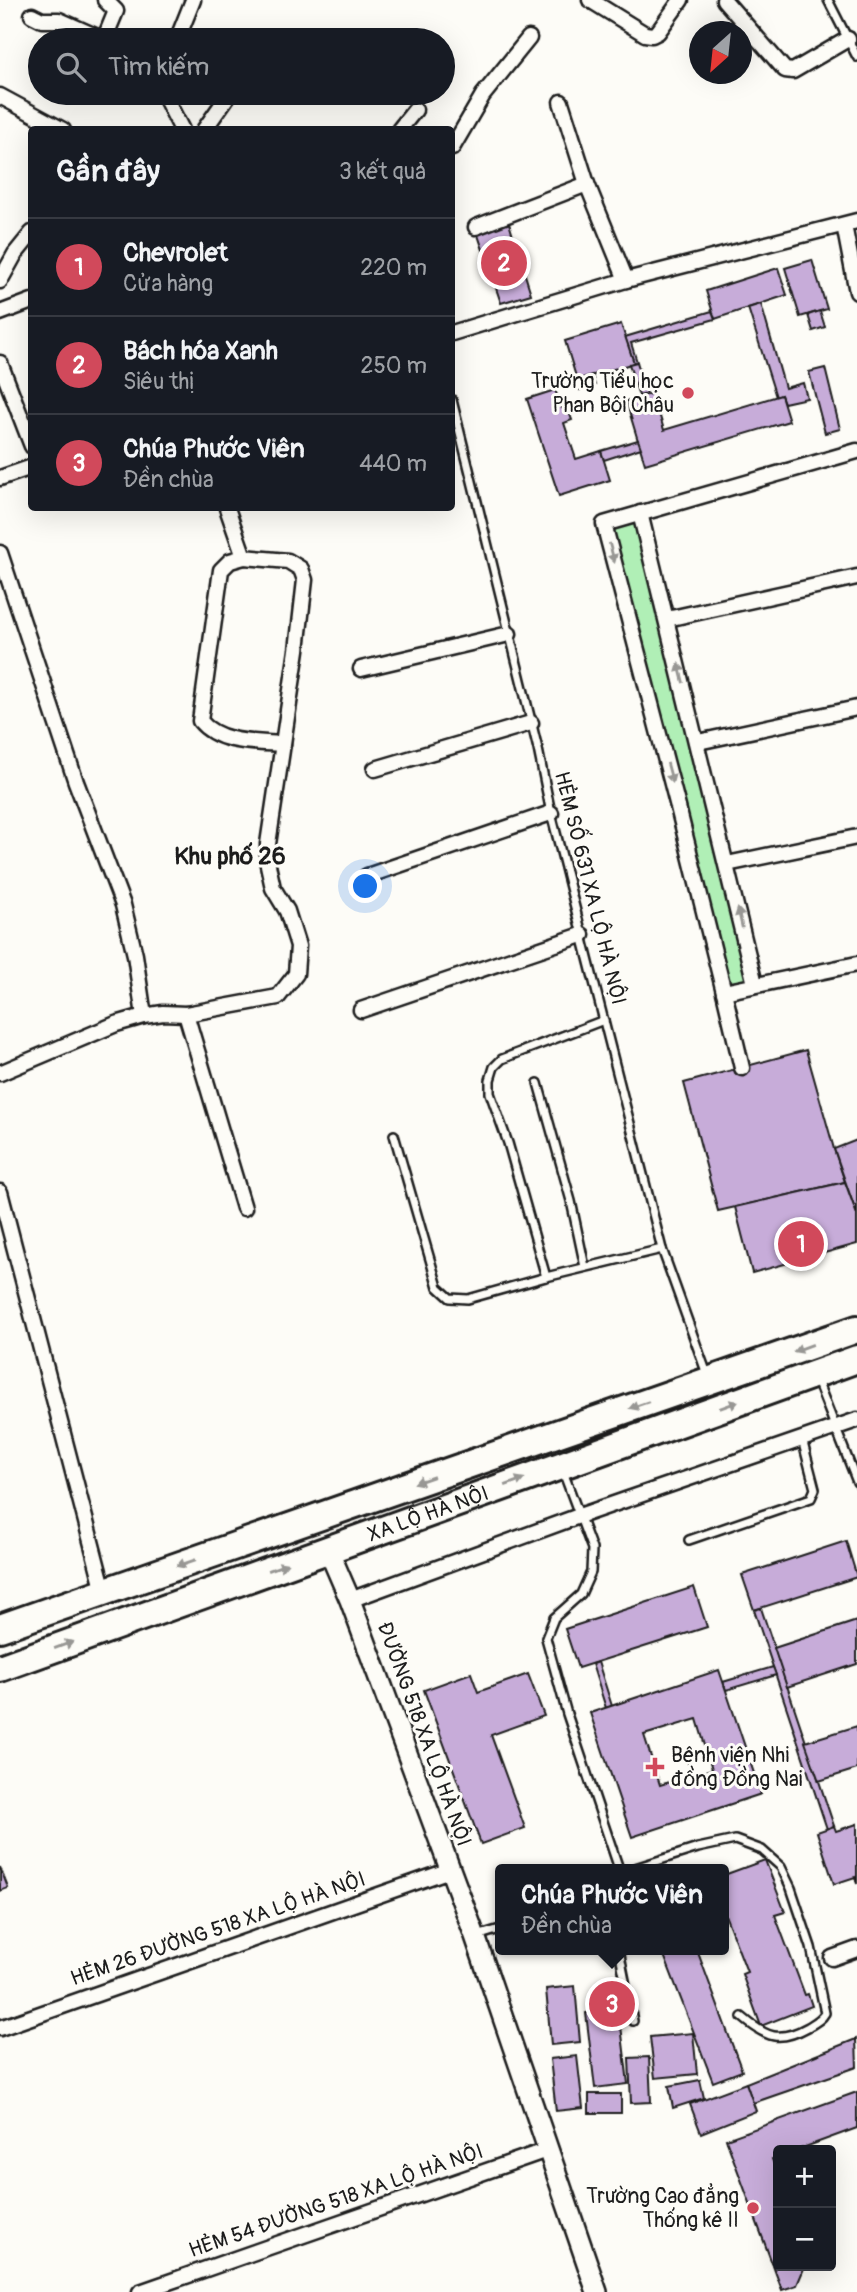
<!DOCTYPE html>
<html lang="vi">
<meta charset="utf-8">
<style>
:root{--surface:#171b24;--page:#20242c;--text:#f1f3f6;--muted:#9ea1a6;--line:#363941;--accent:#d1495b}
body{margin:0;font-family:Pangolin,sans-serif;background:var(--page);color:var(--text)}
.controls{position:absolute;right:21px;bottom:21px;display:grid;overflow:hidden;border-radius:7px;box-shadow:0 7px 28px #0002}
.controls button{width:63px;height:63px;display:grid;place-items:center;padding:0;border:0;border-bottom:2px solid var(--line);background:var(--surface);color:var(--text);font:35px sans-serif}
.compass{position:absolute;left:689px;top:21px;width:63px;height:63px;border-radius:50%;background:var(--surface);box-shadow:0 7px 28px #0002;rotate:207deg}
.you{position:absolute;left:366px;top:887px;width:24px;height:24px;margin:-18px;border:5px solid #fff;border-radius:50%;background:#1a73e8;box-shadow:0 0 0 10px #1a73e833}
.badge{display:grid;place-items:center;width:46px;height:46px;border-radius:50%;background:var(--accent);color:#fff;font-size:23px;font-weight:700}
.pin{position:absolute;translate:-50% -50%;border:4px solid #fff;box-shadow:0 2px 7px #0006}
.popup{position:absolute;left:495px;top:1864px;width:234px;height:91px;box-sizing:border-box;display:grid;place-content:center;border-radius:7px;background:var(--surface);filter:drop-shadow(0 2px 5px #0005);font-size:23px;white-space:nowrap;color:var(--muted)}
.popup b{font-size:26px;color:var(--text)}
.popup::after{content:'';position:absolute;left:50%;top:100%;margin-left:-14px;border:14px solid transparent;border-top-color:var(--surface)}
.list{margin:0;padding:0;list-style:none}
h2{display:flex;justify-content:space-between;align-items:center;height:91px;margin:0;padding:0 28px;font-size:30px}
h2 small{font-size:23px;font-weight:400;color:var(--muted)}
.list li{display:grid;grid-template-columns:46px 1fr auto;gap:21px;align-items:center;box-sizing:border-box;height:98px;padding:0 28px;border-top:2px solid var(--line)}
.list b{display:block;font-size:26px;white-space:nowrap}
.list p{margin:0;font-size:23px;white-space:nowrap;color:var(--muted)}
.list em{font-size:23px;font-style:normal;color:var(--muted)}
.icon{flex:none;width:38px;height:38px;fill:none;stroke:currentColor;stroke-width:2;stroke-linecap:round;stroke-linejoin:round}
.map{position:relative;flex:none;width:857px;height:2292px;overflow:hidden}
.search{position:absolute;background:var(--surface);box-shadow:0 7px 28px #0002;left:28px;top:28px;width:427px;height:77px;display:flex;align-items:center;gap:18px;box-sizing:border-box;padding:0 24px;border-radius:38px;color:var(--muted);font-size:26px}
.panel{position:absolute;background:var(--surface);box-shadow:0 7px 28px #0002;left:28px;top:126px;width:427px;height:385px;border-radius:7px}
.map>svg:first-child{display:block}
.green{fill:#b0efb6;stroke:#668669;stroke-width:2}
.building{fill:#c7acd9;stroke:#1c1c1c;stroke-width:2;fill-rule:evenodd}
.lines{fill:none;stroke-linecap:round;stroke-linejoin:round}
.lane-casing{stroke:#1c1c1c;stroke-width:12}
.street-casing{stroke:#1c1c1c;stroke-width:19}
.secondary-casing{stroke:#1c1c1c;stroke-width:24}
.highway-casing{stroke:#1c1c1c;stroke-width:32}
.lane{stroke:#fdfcf7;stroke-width:7}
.street{stroke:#fdfcf7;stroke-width:14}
.secondary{stroke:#fdfcf7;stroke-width:19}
.highway{stroke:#fdfcf7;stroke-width:26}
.oneway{fill:#989794}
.poi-dot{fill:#d1495b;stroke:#fdfcf7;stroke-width:2.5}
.labels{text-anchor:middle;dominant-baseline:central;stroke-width:6;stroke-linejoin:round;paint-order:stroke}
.poi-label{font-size:21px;fill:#1c1c1c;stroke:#fdfcf7;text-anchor:end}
.street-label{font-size:21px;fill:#1c1c1c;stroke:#fdfcf7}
.quarter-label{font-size:24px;font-weight:bold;fill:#1c1c1c;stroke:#fdfcf7}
</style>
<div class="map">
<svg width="857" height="2292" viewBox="0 0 857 2292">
<rect width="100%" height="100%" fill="#fdfcf7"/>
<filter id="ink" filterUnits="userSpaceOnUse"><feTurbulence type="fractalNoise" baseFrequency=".0143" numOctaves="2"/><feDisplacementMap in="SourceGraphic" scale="14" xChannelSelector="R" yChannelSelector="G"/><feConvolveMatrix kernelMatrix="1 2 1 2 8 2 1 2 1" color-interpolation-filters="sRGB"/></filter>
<g filter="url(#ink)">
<path class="green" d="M636,520L748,980L728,985L611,528Z"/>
<g class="building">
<path d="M508,220L531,294L501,303L477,232Z"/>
<path d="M812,260L827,309L800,317L785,268Z"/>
<path d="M778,268L787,295L715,319L706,291Z"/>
<path d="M761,304L785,388L803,383L807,398L784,403L781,395L776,397L748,308Z"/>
<path d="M712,311L715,319L631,343L637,362L634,363L625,337Z"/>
<path d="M820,311L825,327L813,331L808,315Z"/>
<path d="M621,324L634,363L577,380L565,341Z"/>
<path d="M637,362L647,394L639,396L629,364Z"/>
<path d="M825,368L840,429L825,433L809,372Z"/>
<path d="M592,375L595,385L580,390L577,380Z"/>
<path d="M555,390L562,408L567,407L572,420L564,423L576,459L601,451L610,480L559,496L527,399Z"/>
<path d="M653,393L664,430L781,395L789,421L645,464L626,401Z"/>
<path d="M638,440L641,448L604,460L601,451Z"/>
<path d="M806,1050L834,1149L845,1182L718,1211L684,1083Z"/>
<path d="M857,1140V1215L834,1149Z"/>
<path d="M845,1182L857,1215V1244L752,1273L735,1207Z"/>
<path d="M846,1541L857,1577L754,1610L742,1575Z"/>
<path d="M694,1587L707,1627L578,1668L565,1629Z"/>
<path d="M761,1608L834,1826L827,1829L754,1610Z"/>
<path d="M857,1621V1664L787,1687L774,1648Z"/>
<path d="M598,1662L612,1706L606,1708L592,1664Z"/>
<path d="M773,1667L776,1675L726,1690L723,1682Z"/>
<path d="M719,1670L761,1794L632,1837L590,1713ZM697,1719L712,1769L660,1785L644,1735Z"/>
<path d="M471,1673L478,1692L528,1674L544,1716L491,1735L525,1828L481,1844L424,1690Z"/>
<path d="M857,1726V1769L819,1781L805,1742Z"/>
<path d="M857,1824V1884L855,1877L834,1884L817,1832L834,1826L836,1831Z"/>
<path d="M765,1860L785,1912L775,1915L805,1995L808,1994L812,2006L761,2026L742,1974L747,1972L724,1912V1875Z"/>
<path d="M0,1867L8,1888L0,1891Z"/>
<path d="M662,1950H697L742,2071L713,2082Z"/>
<path d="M575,1986L580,2042L551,2045L546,1989Z"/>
<path d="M619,2009L628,2084L595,2088L586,2013Z"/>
<path d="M693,2033L697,2074L655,2078L650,2037Z"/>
<path d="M856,2039L857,2067L753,2103L746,2083Z"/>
<path d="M577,2056L583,2108L556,2111L550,2059Z"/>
<path d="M649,2057L651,2102L631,2103L629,2058Z"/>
<path d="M700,2080L704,2098L673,2108L669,2086Z"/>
<path d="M746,2083L756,2111L701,2133L690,2104Z"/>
<path d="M857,2092V2128L797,2150H778V2157L772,2159L778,2175V2266H805L797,2285L782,2290L726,2139Z"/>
<rect x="589" y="2094" width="32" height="19"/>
</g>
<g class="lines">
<defs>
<g id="lane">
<path d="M828,0L857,57"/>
<path d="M452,400L538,749L551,813L662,1249L708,1377"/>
<path d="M538,1083L571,1201L585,1267"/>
<path d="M394,1135L438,1287L450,1298L468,1299L546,1277L662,1249"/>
<path d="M546,1277L508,1143L490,1093V1080L494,1067L502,1059L604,1020"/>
<path d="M816,1378L857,1482"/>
<path d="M562,1469L592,1549L591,1572L581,1594L554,1618L546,1638L567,1714L619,1869"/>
<path d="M689,1540L811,1498L815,1489L802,1439"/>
<path d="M632,1869L698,1848L735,1840L762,1850L781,1867L791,1888L811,1947L825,2013C821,2020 816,2022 808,2027C779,2043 767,2038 742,2017"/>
<path d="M477,1936L500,1929"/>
<path d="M619,1950L633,2021"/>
</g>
<g id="street">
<path d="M590,0L645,34L652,35L658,32L681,0"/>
<path d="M724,0L785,70L793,71L848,39"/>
<path d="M32,15L42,20H59L104,40"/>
<path d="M104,40L116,11L105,0"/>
<path d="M177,40L193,0"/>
<path d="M163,93L182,130"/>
<path d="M0,96L63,130"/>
<path d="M561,102L587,184"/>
<path d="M204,130L230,93"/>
<path d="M399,130L415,110"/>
<path d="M452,148L483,95L529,38"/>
<path d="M844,225L857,292"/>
<path d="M476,227L587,184L626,280"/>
<path d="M0,281L15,254L32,233"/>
<path d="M0,313L32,301"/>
<path d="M452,333L626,280L857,221"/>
<path d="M0,363L32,446"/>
<path d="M857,451L604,524L678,807L724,992L857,964"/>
<path d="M0,478L32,467"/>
<path d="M640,513L755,984"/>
<path d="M0,553L76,782L123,905L135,955L144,1016"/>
<path d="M244,557L230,561L221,570L200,721C219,744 255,742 283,744"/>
<path d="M667,619L857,577"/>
<path d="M361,669L509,634"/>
<path d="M698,742L857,708"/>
<path d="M375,769L531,723"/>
<path d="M727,864L857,837"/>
<path d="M367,876L551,813"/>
<path d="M724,992L742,1068"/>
<path d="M361,1010L582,935"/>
<path d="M186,1014L244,1208"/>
<path d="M0,1073L116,1024L144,1016L163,1013L186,1014L278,997L296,974L298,946L287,911L273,888L268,865V844L297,650L305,580L301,569L288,561L244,557L227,508"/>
<path d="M0,1192L104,1591"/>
<path d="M350,1600L579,1516L857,1420"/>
<path d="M832,1958L857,1949"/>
<path d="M0,2028L450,1870"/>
<path d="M140,2292L547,2150"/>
</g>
<path id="secondary" d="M328,1549L350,1600L475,1936L597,2292"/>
<g id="highway">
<path d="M0,1628L857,1329"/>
<path id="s1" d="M0,1668L857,1359"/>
</g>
</defs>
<use href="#lane" class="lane-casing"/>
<use href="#street" class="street-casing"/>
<use href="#secondary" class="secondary-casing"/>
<use href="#highway" class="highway-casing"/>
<use href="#lane" class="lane"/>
<use href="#street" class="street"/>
<use href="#secondary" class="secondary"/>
<use href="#highway" class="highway"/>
</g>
<defs><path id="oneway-solid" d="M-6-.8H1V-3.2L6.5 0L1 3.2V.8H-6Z" transform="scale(1.75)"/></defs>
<g class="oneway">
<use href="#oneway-solid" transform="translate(612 553) rotate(75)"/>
<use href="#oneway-solid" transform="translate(681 673) rotate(-104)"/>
<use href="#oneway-solid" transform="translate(670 773) rotate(75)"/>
<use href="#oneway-solid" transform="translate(740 918) rotate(-103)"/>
<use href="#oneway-solid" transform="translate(803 1348) rotate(160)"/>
<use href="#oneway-solid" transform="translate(639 1405) rotate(161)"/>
<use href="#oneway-solid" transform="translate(729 1405) rotate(-20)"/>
<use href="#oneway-solid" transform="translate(424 1480) rotate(161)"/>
<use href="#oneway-solid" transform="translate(515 1482) rotate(-20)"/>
<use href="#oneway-solid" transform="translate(186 1563) rotate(161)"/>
<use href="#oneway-solid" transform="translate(278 1567) rotate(-20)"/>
<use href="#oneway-solid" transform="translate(64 1645) rotate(-20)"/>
</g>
</g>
<g class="poi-dot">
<circle cx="688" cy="393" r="7"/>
<path d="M651.5 1756.5h7v7h7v7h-7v7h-7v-7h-7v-7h7z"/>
<circle cx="753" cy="2208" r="7"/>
</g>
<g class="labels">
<g class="poi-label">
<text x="674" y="381">Trường Tiểu học<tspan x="674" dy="24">Phan Bội Châu</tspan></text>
<text x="671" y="1755" text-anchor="start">Bệnh viện Nhi<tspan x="671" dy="24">đồng Đồng Nai</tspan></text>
<text x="739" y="2196">Trường Cao đẳng<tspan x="739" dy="24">Thống kê II</tspan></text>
</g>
<g class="street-label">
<text transform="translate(590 888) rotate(76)">HẺM SỐ 631 XA LỘ HÀ NỘI</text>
<text stroke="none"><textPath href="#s1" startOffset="455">XA LỘ HÀ NỘI</textPath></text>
<text transform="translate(424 1734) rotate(70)">ĐƯỜNG 518 XA LỘ HÀ NỘI</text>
<text transform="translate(218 1929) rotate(-19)">HẺM 26 ĐƯỜNG 518 XA LỘ HÀ NỘI</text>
<text transform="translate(336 2201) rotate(-19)">HẺM 54 ĐƯỜNG 518 XA LỘ HÀ NỘI</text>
</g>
<g class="quarter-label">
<text x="230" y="856">Khu phố 26</text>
</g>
</g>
</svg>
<div class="controls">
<button>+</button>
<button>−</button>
</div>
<svg class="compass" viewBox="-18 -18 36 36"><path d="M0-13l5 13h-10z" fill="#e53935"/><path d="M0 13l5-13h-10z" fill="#9ea1a6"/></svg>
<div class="you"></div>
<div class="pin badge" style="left:801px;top:1244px">1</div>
<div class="pin badge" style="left:504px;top:263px">2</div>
<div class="pin badge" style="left:612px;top:2004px">3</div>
<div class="popup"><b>Chúa Phước Viên</b>Đền chùa</div>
<div class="search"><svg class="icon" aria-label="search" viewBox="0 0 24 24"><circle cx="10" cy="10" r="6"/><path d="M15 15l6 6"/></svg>Tìm kiếm</div>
<section class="panel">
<h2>Gần đây<small>3 kết quả</small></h2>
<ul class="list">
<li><span class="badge">1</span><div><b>Chevrolet</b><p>Cửa hàng</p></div><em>220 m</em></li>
<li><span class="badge">2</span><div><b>Bách hóa Xanh</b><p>Siêu thị</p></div><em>250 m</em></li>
<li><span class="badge">3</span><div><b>Chúa Phước Viên</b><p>Đền chùa</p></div><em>440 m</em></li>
</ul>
</section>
</div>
